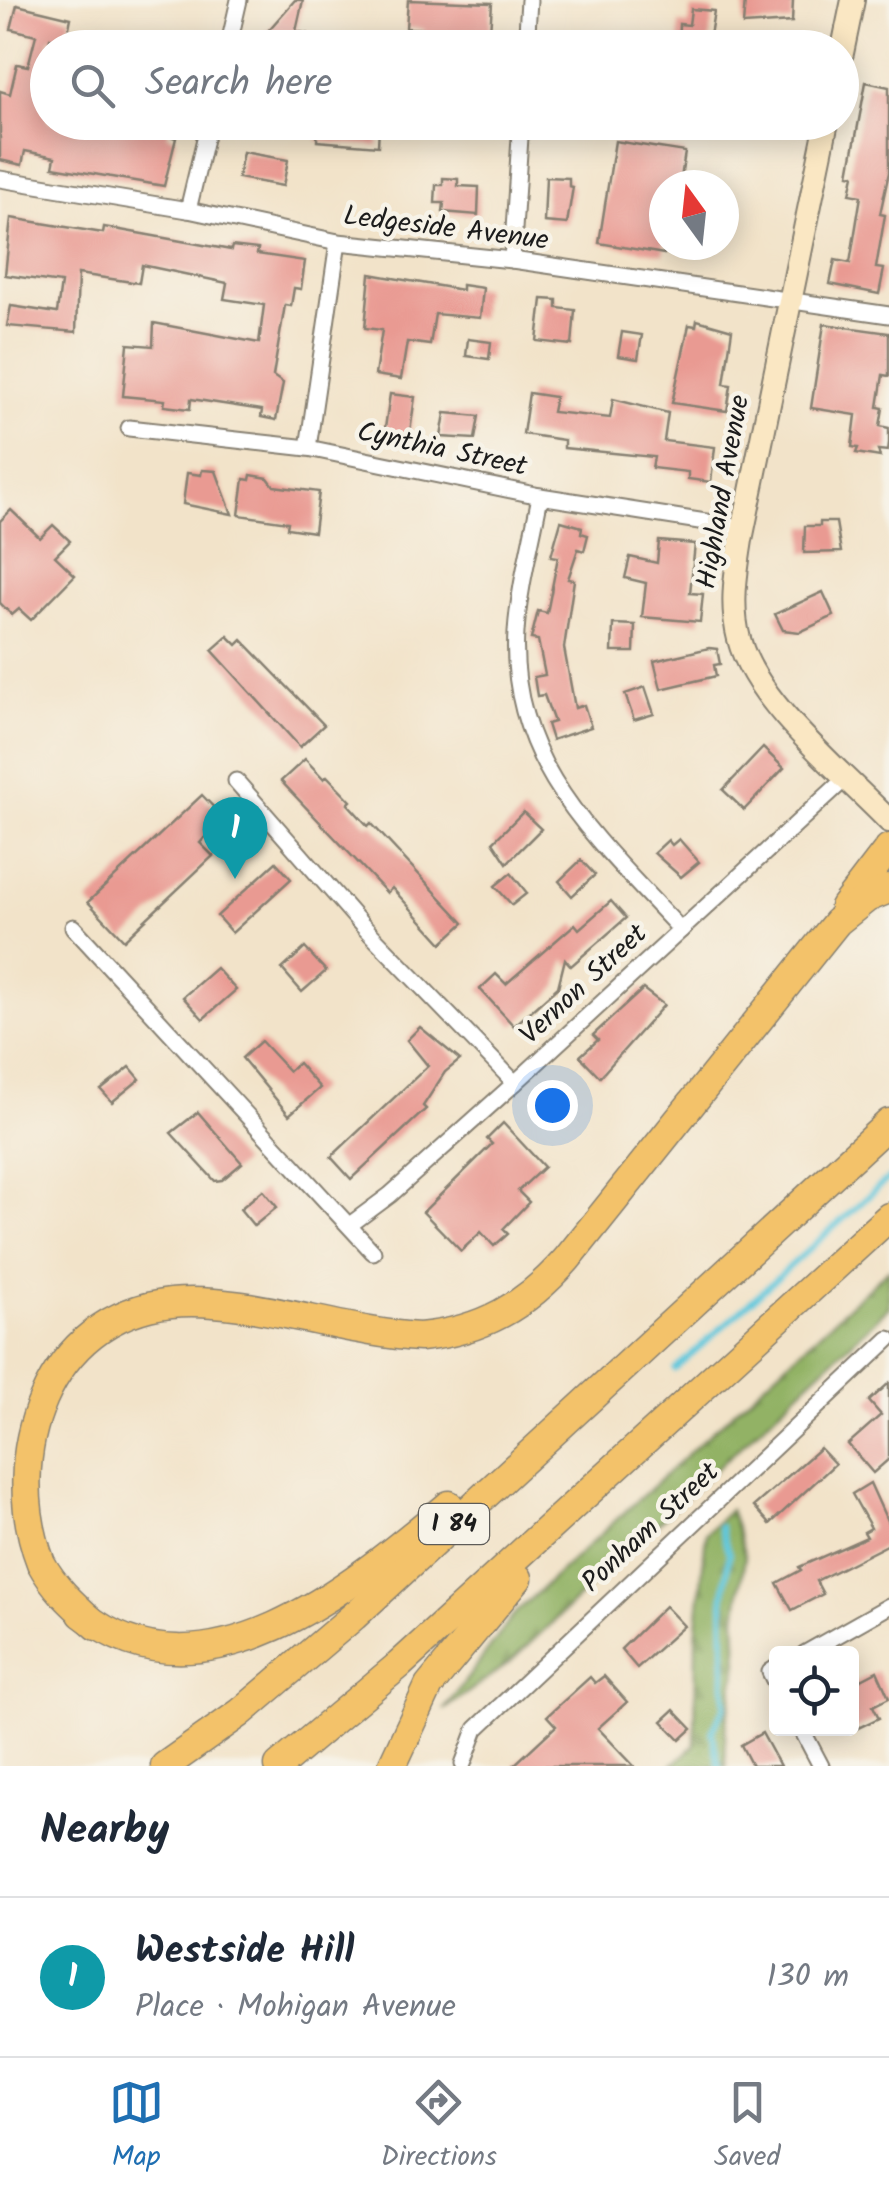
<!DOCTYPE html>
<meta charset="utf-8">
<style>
:root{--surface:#fff;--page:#f6f6f7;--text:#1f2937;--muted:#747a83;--line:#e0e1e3;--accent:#1f6fb2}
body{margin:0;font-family:Kalam,sans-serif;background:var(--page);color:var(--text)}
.controls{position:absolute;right:30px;bottom:30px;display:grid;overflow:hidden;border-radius:10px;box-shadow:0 5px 25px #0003}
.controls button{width:90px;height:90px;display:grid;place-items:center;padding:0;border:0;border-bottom:2px solid var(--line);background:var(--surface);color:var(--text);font:50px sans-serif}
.compass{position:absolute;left:649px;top:170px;width:90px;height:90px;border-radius:50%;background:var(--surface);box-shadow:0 5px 25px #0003;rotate:345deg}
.you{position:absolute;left:552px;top:1105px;width:35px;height:35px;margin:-25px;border:8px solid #fff;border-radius:50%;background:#1a73e8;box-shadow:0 0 0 15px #1a73e833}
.badge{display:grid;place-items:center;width:65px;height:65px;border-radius:50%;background:var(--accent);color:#fff;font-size:32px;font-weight:700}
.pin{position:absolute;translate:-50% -82px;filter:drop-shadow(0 2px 5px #0008)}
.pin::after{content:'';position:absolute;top:52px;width:35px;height:30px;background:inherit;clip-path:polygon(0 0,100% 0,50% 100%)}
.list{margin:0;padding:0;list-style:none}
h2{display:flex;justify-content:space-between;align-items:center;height:130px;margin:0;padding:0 40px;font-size:42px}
h2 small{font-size:32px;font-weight:400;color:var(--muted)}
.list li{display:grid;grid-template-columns:65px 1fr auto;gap:30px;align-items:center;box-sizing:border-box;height:160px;padding:0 40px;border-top:2px solid var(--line)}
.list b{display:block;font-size:38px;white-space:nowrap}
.list p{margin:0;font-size:32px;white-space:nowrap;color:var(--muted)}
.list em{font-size:32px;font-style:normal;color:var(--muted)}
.icon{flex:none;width:55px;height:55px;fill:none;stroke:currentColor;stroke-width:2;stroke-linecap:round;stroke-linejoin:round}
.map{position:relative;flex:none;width:889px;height:1766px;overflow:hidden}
.search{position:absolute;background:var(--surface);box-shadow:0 5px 25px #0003;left:30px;right:30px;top:30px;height:110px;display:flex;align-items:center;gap:25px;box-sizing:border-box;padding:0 35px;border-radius:55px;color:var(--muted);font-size:38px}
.sheet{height:290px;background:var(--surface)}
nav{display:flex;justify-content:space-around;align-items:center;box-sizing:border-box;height:140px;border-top:2px solid var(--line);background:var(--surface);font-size:28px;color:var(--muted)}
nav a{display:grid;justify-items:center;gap:5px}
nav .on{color:var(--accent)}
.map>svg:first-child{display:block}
.forest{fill:url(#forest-firs);stroke:#576740;stroke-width:2.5}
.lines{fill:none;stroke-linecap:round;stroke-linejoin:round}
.stream{stroke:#5fc7dc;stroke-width:6}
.building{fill:#e99a92}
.minor-casing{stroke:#878072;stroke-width:19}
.secondary-casing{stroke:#878072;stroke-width:26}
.motorway-casing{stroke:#878072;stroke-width:31}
.minor{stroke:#fff;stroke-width:15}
.secondary{stroke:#fae7c3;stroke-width:22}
.motorway{stroke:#f3c26a;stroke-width:28}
.labels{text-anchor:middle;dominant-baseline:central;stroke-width:9;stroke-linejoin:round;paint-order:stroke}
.shield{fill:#f7f3e8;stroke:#5e5c59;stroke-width:2.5}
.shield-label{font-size:25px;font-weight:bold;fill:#1c1c1c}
.street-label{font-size:28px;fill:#1c1c1c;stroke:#f7f3e8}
</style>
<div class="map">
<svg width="889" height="1766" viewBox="0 0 889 1766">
<defs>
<pattern id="forest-firs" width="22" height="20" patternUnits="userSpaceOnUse" patternTransform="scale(2.5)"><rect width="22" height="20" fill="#92b265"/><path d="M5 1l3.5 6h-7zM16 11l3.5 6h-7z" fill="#7d9857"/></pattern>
</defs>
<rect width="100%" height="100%" fill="#f7f3e8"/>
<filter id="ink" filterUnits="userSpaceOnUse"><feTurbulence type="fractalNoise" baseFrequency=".01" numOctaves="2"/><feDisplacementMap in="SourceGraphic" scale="20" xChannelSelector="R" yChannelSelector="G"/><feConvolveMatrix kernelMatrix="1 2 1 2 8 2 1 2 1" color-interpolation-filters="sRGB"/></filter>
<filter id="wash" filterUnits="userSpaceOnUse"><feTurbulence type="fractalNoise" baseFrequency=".0048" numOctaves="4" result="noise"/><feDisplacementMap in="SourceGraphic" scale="40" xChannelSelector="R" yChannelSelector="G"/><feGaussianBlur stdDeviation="2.25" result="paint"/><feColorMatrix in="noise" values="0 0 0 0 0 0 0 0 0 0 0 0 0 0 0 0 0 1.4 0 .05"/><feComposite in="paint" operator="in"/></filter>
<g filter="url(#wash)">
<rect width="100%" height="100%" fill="#f2e3c9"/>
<g class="forest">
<path d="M889,1269V1307L511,1661L444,1710L516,1612Z"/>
<path d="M730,1509L745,1556L736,1617L738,1662L725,1732L726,1766H671L695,1745L696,1637L706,1533Z"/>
</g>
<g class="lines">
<g class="stream">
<path d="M675,1369L889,1178"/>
<path d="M719,1766L712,1731L725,1706L723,1602L729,1554L720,1526"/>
</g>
</g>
<g id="blocks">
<g class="building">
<path d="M295,0H303L296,31L338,41L337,48H273L265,42L266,33Z"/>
<path d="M408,0L492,3L489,48H422L424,29L406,28Z"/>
<path d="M745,0H793L792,22L743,25Z"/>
<path d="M17,5L71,18L66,42L50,38L48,48L43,69L48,70V122H161L169,128L167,135L176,138L164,186L53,167L55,157L25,151L22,165L0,160V91L10,94L17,64L28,66L36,35L11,29Z"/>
<path d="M691,9L714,11L708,48H678L679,24L689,25Z"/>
<path d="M866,82L889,87V172L880,214L885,215L876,268L884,269L879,294L830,284L835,260L850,263L861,196L850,194L854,175L849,174Z"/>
<path d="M318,122L379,127L378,146L317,141Z"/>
<path d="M615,141L685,152L680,185H664V254L599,243Z"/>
<path d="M243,152L288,160L283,186L238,178Z"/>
<path d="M546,177L569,178V186L573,187L567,224L544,222Z"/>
<path d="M443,178L458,179V186L479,187L478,215L443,212L444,203H435L436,185H443Z"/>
<path d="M11,218L103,233L104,227L231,250L232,246L258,249L257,254L305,261L301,289L294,288L291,306L285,305L273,376L283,383L276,420L261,417L262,410L191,399L190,409L164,406L165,400L123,396L128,344L153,346L154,323L259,343L264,305L224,299L227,283L142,265L139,283L78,274L76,332L7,326L11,306L57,313L61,283L5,275Z"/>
<path d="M370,274L462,290V285L483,288L480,318L435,314L430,345L407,342L401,379L375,375L382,330L365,328Z"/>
<path d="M542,299L557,300V308L575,310L572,345L537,341Z"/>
<path d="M697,320L732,330L724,384L731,385L727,411L672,403L689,325L696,326Z"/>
<path d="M824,324L889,333V376L883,375L878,407L883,408L880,426L889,428V443L888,451L878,450L880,457L856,453L858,448L852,447L856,415L811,408Z"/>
<path d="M622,332L642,335L638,359L618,356Z"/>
<path d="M468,339L491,342L489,359L466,356Z"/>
<path d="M529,393L555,397L552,412L610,418L613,399L668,413L664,441L715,447L711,482L688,479V472L652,468L654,457L564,448V440L523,434Z"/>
<path d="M390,394L415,397L409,439L384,435Z"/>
<path d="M445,413L479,416L475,439L441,437Z"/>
<path d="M202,470L216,471L232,514L183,504L187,473L201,475Z"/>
<path d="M251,475L268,478L274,486L319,492L314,532L287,528L288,522L239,515L244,479L250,480Z"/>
<path d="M11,510L40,538L53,525L70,541L55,556L75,575L31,620L19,609L12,615L0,603V521Z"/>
<path d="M561,521L582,527L581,533L588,535L584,551L578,549L568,579L574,580L564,648L575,708L584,705L591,727L552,740L547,724L554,722L544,695L537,696L534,677L545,675L538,640L531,639L538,611L547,613L558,557L551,556Z"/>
<path d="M820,522H836L841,552L804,553L805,526H820Z"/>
<path d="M659,541L695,544L690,593L703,594L700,622L642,617L646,583L625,578L630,557L657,563Z"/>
<path d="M823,592L834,616L800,632L783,630L775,614Z"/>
<path d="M613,624L635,625L634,652H612Z"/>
<path d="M228,636L237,645L242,640L324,725L300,747L212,650Z"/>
<path d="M709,648L717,649L720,664L714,665L716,676L661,689L654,661Z"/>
<path d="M645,687L654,714L634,720L625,694Z"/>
<path d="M763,748L784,768L744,810L723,790Z"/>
<path d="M305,759L324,779L327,776L351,801L348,804L368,826L371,823L464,923L442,943L392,888L387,893L281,781Z"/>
<path d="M202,795L223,817L200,843L213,856L124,940L88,902Z"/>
<path d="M523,812L541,829L507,863L493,842Z"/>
<path d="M679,839L699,862L681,877L654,853L668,840L672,845Z"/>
<path d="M581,860L595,875L572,896L559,881Z"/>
<path d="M276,862L291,879L232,933L217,916Z"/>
<path d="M511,873L527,893L512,905L495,886Z"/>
<path d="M611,901L626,918L571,966L565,959L558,987L514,1026L480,989L496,974L506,984L575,924L579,929Z"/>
<path d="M305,948L326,971L302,992L282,969Z"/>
<path d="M216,968L236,990L203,1019L183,997Z"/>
<path d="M643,989L664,1005L600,1077L580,1056L598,1040L593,1035Z"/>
<path d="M420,1027L460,1060L445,1072L423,1106L426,1109L351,1179L331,1157L428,1066L407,1040Z"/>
<path d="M261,1041L289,1071L298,1063L320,1088L289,1115L242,1058Z"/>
<path d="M130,1067L140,1079L112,1102L101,1090Z"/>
<path d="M198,1112L242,1163L222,1180L215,1181L171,1133Z"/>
<path d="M503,1123L544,1167L518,1191L529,1202L503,1229L508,1234L494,1246L481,1232L461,1251L423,1212L492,1144L487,1139Z"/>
<path d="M263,1190L277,1207L254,1226L240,1209Z"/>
<path d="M889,1383V1459L873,1473L848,1444L881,1415L869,1401Z"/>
<path d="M820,1448L835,1464L770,1524L754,1506Z"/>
<path d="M870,1483L889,1525V1544L816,1581L823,1594L792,1610L777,1583L801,1570L799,1567L867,1537L864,1532L871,1528L852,1494Z"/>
<path d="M665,1606L684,1626L637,1668L621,1649Z"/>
<path d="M877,1671L889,1698L873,1706L879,1718L852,1731V1684Z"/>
<path d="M604,1676L627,1702L598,1728L634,1766H513L556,1726L547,1716L590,1677L595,1683Z"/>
<path d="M674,1710L692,1729L680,1740L662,1721Z"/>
<path d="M762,1733L780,1766H752L741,1745Z"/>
</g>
</g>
</g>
<g filter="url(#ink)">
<use href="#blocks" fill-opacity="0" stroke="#878072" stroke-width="2.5"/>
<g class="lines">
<defs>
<g id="minor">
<path d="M228,48L239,0"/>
<path d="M526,48L529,0"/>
<path d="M0,179L188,210L338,242L512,260L889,315"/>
<path d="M188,210L209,122"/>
<path d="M512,260L521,122"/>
<path d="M129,428L308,448L540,496L744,528"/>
<path d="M308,448L338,242"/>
<path d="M540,496C532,540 519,587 516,632C508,764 599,841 681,930"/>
<path d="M236,781L361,924L515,1083"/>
<path d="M73,927L373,1252"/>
<path d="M351,1224L390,1195L515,1083L847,777"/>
<path d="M804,1654L889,1606"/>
<path d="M776,1668L770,1672L776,1684"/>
<path d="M801,1728L821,1766"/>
<path d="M463,1764L476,1729L889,1339"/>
</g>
<g id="secondary">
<path d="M842,53L853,0"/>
<path d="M827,122L741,540C736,572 730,606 739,639C755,702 844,774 889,821"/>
</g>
<g id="motorway">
<path d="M844,907L889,848"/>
<path d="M82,1614C205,1712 357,1582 449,1505"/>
<path d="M97,1626C75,1606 55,1589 41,1563C0,1457 46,1316 171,1303C242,1295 343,1333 420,1337C482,1331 526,1306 567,1259L837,922L867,898L889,889"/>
<path d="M165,1766L240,1713L354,1616L889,1123"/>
<path d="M279,1766L399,1665L889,1217"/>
<path d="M392,1766L429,1686L518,1578"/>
</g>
</defs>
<use href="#minor" class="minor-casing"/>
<use href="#secondary" class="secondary-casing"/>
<use href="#motorway" class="motorway-casing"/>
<use href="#minor" class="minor"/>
<use href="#secondary" class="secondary"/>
<use href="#motorway" class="motorway"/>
</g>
</g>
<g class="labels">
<rect class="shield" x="419" y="1504" width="70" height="40" rx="8"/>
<g class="shield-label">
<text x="454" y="1524">I 84</text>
</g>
<g class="street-label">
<text transform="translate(446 229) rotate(7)">Ledgeside Avenue</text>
<text transform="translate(442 450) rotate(12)">Cynthia Street</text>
<text transform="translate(724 492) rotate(-80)">Highland Avenue</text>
<text transform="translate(584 985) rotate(-43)">Vernon Street</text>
<text transform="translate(651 1528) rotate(-43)">Ponham Street</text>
</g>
</g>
</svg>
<div class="controls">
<button><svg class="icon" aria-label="locate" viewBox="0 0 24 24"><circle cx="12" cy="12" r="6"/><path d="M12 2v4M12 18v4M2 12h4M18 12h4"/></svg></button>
</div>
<svg class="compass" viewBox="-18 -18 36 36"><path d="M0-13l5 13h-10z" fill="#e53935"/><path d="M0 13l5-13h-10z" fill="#747a83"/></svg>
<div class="you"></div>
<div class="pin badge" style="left:235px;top:879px;background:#0f9aa8">1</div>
<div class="search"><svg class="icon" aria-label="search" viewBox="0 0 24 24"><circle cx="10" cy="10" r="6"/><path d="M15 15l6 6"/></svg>Search here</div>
</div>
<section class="sheet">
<h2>Nearby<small></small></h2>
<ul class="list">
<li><span class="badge" style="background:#0f9aa8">1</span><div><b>Westside Hill</b><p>Place · Mohigan Avenue</p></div><em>130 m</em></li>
</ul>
</section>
<nav>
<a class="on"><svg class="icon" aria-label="map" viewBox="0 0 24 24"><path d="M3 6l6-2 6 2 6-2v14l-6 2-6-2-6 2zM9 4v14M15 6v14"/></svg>Map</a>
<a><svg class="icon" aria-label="directions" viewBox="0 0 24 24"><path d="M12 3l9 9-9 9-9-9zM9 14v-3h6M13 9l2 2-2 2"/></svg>Directions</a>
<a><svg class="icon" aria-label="saved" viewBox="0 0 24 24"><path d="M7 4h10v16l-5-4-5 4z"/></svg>Saved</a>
</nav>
